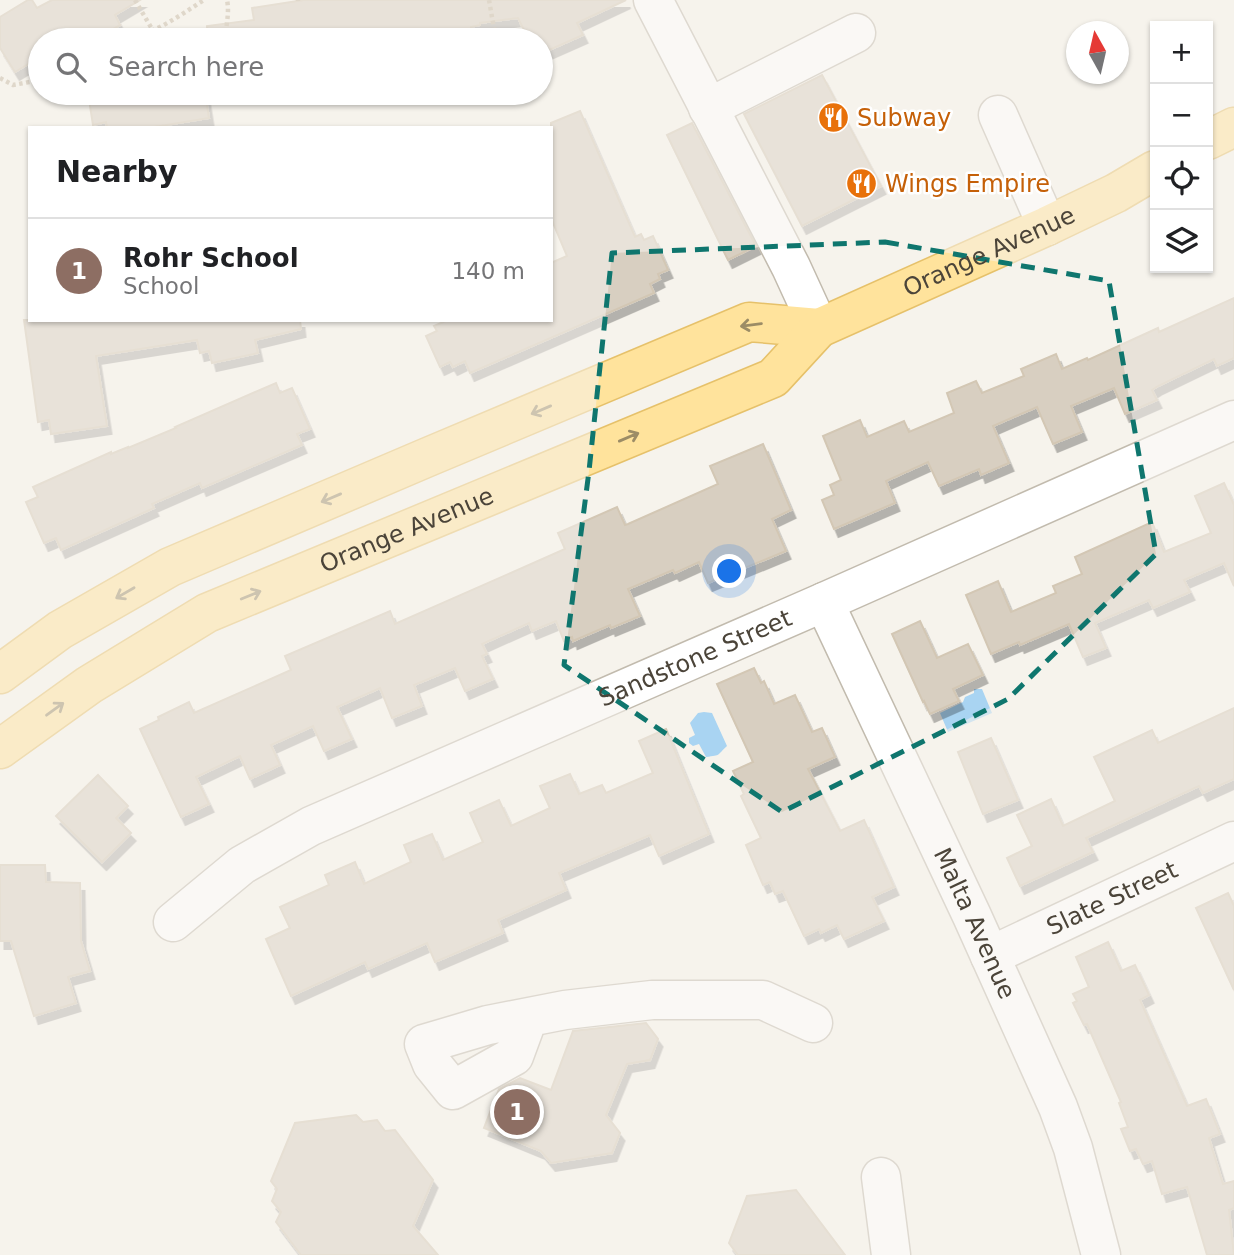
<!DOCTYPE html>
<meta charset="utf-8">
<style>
:root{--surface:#fff;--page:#f2f2f2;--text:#202124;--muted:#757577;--line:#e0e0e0;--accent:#d93025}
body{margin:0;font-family:"DejaVu Sans",sans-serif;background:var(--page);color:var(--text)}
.controls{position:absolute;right:21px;top:21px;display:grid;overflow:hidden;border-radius:0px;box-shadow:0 2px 5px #0004}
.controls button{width:63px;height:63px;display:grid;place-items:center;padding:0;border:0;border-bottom:2px solid var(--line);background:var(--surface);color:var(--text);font:35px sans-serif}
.compass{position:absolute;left:1066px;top:21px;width:63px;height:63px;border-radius:50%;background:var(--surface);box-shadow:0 2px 5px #0004;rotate:352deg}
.you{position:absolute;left:730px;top:572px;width:24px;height:24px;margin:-18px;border:5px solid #fff;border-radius:50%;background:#1a73e8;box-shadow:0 0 0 10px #1a73e833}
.badge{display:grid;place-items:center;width:46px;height:46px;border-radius:50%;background:var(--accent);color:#fff;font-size:23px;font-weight:700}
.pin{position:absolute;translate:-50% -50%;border:4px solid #fff;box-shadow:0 2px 7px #0006}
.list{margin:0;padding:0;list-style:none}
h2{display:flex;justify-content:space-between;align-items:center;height:91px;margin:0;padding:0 28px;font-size:30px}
h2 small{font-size:23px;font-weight:400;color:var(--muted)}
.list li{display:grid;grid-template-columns:46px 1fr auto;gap:21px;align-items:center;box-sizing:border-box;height:105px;padding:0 28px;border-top:2px solid var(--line)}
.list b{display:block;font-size:26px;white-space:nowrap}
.list p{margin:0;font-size:23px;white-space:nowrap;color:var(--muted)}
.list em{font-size:23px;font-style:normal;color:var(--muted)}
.icon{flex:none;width:38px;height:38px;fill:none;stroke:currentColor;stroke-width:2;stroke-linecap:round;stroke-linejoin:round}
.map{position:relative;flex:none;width:1234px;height:1255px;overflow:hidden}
.search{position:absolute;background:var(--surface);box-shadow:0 2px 5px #0004;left:28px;top:28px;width:525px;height:77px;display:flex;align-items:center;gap:18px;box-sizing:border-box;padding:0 24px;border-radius:38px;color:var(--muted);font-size:26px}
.panel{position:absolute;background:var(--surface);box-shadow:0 2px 5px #0004;left:28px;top:126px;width:525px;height:196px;border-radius:0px}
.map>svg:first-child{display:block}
.water{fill:#a9d4f2}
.building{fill:#d8cfc1;stroke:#d3c7b4;stroke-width:2;filter:url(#shadow)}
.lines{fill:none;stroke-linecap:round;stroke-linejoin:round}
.minor-casing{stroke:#c2bbae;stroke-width:41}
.major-casing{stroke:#e6c16a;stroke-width:41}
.path{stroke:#c4b79f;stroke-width:4.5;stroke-dasharray:3.5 3.5;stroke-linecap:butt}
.minor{stroke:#fff;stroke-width:38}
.major{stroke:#ffe39c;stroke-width:38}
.oneway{stroke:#9c8c66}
.marked{fill:none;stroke:#0f766e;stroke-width:5;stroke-dasharray:14 9;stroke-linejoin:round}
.labels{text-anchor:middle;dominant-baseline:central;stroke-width:5;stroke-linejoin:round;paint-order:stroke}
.food-label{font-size:24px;fill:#c56008;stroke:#fff;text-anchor:start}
.street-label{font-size:24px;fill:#4b4439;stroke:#fff}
</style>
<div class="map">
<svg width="1234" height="1255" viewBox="0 0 1234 1255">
<defs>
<filter id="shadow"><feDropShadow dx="4.5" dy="8" stdDeviation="0" flood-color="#0004"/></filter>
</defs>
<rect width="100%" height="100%" fill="#f6f3ec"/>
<g class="water">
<path d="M974,689H982L992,713L948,732L940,713L963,702L965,697L974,693Z"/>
<path d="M704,712L712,713L727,746C716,756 722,755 706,757L699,744L693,746L689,743V738L695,735L690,723L698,713Z"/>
</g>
<g class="building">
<path d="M28,0H32L37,8L52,0H140L115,15L120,25L94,40H40V57L15,72L0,48V17Z"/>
<path d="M304,0H626L577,23L583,35L547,51L542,40H529L518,18L480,23V25L471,27V32L459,34L460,40H208L207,26L254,20L252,8Z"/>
<path d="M822,75L881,186L802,226L744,114Z"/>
<path d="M88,93H205L209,118L148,128H107L106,122L93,125Z"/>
<path d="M580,111L635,237L641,234L644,240L653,236L668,270L658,274L660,279L650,284L654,293L470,373L465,361L453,367L450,362L440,367L426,336L437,331L434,326L448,320H551V263L567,256L551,218V123Z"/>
<path d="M692,123L756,246L728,260L667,135Z"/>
<path d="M1234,298V358L1217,366L1214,359L1158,386L1152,390L1157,400L1125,414L1114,388L1071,406L1082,432L1053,444L1037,407L993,426L1009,463L981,475L979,469L939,486L928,462L886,481L895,503L834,529L822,500L834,495L830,485L841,480L823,436L860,420L867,437L904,421L909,432L954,413L947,393L976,381L982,393L1024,376L1021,369L1056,354L1062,369L1087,358L1088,360L1158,328L1159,332Z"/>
<path d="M24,320H300L301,329L255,340L258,353L212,363L209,351L200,353L197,340L96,356L107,426L51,434L49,420L38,422Z"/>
<path d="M276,383L280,393L292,388L310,429L297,434L302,445L202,488L200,483L152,504L154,508L61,550L56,538L44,543L26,502L38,497L33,487L111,452V454L128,447V448L176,428L175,427Z"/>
<path d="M763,444L791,510L772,519L786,551L708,583L699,562L675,573L673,570L628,589L640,616L611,628L610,625L573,641L572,637L564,641L556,621L532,631L529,623L482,644L487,654L482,656L493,679L465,691L455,668L414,685L422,706L392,718L380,688L337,707L352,739L324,751L313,726L271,745L280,765L250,779L240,756L196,777L209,804L181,817L140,729L159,720L158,717L189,702L194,713L291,670L285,656L390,611L395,624L565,549L558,533L617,507L625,525L628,524L718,484L710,466Z"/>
<path d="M1224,483L1234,505V586L1224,563L1184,580L1190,592L1153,608L1149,600L1095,623L1106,648L1083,657L1069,624L1020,645L1019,642L991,654L966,595L998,581L1011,612L1056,593L1053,586L1082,574L1075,557L1152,522L1164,552L1211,533L1195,496Z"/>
<path d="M920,621L937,658L968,644L983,675L953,689L959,701L930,714L924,701L923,702L892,634Z"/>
<path d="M754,668L761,683L764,681L774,704L795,695L812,732L822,728L835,757L808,769L840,831L864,820L894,887L872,897L884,921L844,939L837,925L821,933L819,929L804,936L783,891L775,894L770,882L763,885L746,845L761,838L741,796L744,794L733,771L753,762L717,684Z"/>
<path d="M1234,708V779L1203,793L1199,786L1086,838L1093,852L1020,886L1007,858L1032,846L1017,815L1051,799L1063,826L1115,801L1094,757L1152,730L1158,743Z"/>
<path d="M666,729L709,834L659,856L650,835L559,873L566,890L498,920L503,933L435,962L427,943L368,969L365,962L291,996L266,939L290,928L280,907L329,885L325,875L355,862L364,884L411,862L404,845L432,834L443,860L483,842L470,813L499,800L511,826L550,808L540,786L570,774L579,794L602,785L606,793L653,773L639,741Z"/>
<path d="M991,738L1018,800L983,814L958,752Z"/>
<path d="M98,775L128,806L116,818L131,833L102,862L56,816Z"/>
<path d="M0,865H45L46,882L80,883L81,941L90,971L68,977L76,1003L34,1016L11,941H0Z"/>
<path d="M1228,893L1234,906V990L1196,908Z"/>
<path d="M1108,942L1121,971L1135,965L1149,995L1140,1000L1187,1106L1206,1099L1220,1134L1209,1138L1223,1184L1234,1181V1208L1229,1210L1234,1255H1207L1187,1187L1162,1194L1152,1161L1143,1164L1136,1149L1130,1151L1121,1129L1128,1127L1119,1103L1121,1102L1087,1024L1084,1025L1073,1003L1077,1001L1073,994L1089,987L1076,957Z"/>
<path d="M646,1023L658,1039L650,1060L627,1064L606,1115L620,1133L612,1153L551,1163L541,1151L484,1128L499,1089L520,1078L551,1090L573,1031Z"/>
<path d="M356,1115L363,1122L377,1120L385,1131L395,1130L433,1180L413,1226L438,1255H301L276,1222L281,1212L272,1201L277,1189L271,1181L295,1123Z"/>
<path d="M796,1190L845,1255H738L729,1243L747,1196Z"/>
</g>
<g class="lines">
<defs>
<g id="minor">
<path d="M653,0L791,267L819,328"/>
<path d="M708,108L856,33"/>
<path d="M998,115L1047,226"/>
<path id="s1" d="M824,602L972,916L1058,1107L1073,1148L1101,1255"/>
<path id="s2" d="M173,922L242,865L311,826L824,602L1234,420"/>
<path id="s3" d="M990,956L1234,841"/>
<path d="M528,1018L514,1056L453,1090L432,1064L424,1044L488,1025L565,1010L652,1000H763L813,1023"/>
<path d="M881,1177L891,1255"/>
</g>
<g id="major">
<path d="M1208,140L1234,127"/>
<path d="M0,674L60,630L170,567L428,457L749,322L819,328"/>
<path id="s4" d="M0,749L89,685L207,613L773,378L819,328L1047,226L1116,193L1155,170"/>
</g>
</defs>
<use href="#minor" class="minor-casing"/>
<use href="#major" class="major-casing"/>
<g class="path">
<path d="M135,0L152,29"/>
<path d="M298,0V1"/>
<path d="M489,0L496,40"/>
<path d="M125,40C154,34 179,16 204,0"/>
<path d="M226,40C225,26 230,15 227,0"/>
<path d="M0,78L13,85L40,80"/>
</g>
<use href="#minor" class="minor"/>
<use href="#major" class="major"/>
</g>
<defs><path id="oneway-shaft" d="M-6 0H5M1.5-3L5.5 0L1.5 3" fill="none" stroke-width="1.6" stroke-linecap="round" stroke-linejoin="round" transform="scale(1.75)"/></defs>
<g class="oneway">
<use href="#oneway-shaft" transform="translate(751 325) rotate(173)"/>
<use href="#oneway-shaft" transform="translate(541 410) rotate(157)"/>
<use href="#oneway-shaft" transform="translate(629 437) rotate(-23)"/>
<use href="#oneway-shaft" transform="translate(331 498) rotate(157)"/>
<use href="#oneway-shaft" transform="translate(125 593) rotate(150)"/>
<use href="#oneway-shaft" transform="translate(251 595) rotate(-22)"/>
<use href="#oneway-shaft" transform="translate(55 709) rotate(-36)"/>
</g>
<path d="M0 0H1234V1255H0ZM885,242L1109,281L1156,554L1008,699L782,812L564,665L589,471L612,253Z" fill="#f6f3ec" fill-opacity=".55" fill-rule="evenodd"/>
<path class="marked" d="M885,242L1109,281L1156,554L1008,699L782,812L564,665L589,471L612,253Z"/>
<defs>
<symbol id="restaurant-disc" viewBox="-11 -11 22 22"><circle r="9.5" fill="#e8710a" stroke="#fff"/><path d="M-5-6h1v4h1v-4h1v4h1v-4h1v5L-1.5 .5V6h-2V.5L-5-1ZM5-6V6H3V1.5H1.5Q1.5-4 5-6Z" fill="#fff"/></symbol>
</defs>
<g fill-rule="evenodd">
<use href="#restaurant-disc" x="816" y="100" width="35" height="35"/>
<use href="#restaurant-disc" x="844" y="166" width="35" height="35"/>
</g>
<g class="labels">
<g class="food-label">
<text x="857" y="118">Subway</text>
<text x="885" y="184">Wings Empire</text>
</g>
<g class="street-label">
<text stroke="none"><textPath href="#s4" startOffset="1115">Orange Avenue</textPath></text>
<text stroke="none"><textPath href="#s4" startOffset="464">Orange Avenue</textPath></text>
<text stroke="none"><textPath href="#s2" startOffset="588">Sandstone Street</textPath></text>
<text stroke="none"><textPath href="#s3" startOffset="135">Slate Street</textPath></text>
<text stroke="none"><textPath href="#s1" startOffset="355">Malta Avenue</textPath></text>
</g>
</g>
</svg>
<div class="controls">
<button>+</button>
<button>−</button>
<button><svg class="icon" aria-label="locate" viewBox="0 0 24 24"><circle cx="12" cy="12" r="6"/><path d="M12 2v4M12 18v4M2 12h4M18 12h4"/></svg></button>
<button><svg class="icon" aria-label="layers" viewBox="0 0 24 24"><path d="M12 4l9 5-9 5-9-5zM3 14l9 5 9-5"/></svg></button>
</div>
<svg class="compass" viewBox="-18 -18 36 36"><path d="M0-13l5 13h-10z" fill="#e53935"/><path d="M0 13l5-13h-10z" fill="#757577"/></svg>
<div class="you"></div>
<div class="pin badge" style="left:517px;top:1112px;background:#8d6e63">1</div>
<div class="search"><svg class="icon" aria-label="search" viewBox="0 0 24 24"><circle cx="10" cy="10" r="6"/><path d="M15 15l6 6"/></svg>Search here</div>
<section class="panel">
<h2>Nearby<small></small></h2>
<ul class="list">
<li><span class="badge" style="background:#8d6e63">1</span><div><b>Rohr School</b><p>School</p></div><em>140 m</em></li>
</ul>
</section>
</div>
